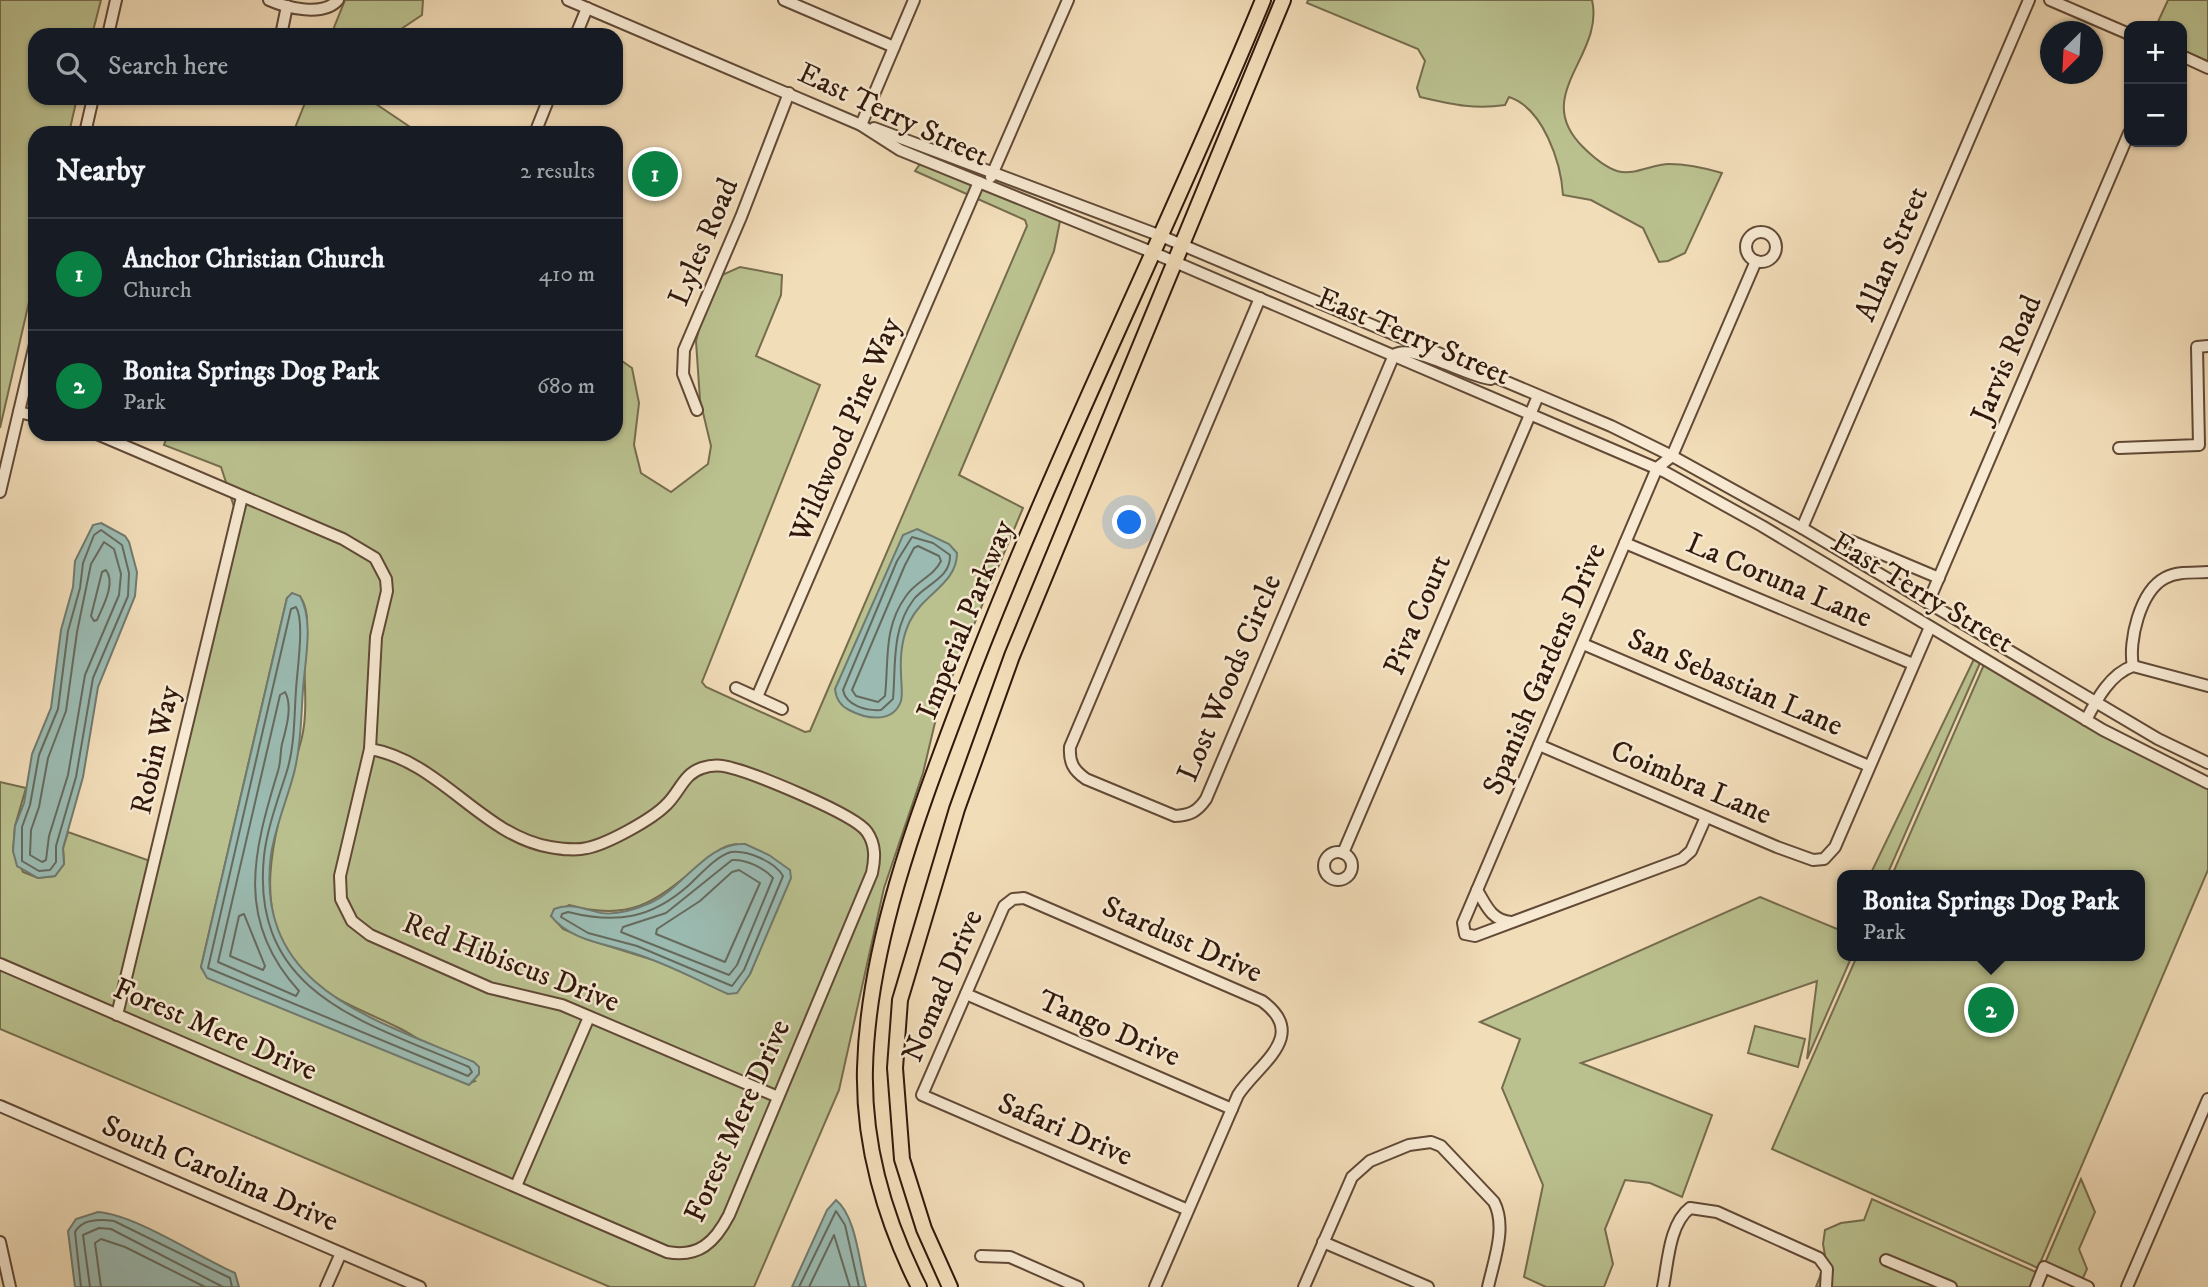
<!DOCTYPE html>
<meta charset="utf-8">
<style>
:root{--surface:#171b24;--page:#242831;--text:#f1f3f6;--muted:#9ea1a6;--line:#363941;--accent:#0b8043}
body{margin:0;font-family:"IM FELL DW Pica",serif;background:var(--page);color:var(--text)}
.controls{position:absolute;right:21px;top:21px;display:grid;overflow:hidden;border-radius:14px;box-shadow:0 2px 5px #0004}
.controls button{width:63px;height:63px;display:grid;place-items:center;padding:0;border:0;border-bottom:2px solid var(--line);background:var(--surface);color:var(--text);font:35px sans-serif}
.compass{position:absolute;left:2040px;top:21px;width:63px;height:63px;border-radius:50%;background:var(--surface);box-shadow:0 2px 5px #0004;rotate:204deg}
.you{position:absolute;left:1130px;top:523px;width:24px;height:24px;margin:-18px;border:5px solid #fff;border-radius:50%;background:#1a73e8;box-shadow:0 0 0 10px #1a73e833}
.badge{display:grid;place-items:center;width:46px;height:46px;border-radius:50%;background:var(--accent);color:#fff;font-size:23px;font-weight:700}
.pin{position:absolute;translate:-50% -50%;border:4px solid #fff;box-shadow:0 2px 7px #0006}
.popup{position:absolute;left:1837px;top:870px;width:308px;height:91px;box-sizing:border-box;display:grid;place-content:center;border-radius:14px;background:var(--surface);filter:drop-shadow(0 2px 5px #0005);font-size:23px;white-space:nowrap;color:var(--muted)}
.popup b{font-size:26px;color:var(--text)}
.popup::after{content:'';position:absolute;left:50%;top:100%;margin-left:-14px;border:14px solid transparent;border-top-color:var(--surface)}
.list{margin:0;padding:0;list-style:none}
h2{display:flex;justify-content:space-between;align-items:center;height:91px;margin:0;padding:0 28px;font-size:30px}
h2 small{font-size:23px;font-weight:400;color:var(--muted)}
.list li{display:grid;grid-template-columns:46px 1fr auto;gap:21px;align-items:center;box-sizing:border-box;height:112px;padding:0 28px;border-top:2px solid var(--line)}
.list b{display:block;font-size:26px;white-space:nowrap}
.list p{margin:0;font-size:23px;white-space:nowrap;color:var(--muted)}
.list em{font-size:23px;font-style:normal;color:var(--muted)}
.icon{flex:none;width:38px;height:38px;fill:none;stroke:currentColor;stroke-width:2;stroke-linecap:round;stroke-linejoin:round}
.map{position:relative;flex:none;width:2208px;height:1287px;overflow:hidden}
.search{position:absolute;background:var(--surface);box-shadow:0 2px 5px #0004;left:28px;top:28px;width:595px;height:77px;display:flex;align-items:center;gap:18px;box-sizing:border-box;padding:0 24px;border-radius:21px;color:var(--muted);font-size:26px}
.panel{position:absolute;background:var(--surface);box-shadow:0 2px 5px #0004;left:28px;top:126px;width:595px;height:315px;border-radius:21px}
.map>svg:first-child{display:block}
.green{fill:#bac18f;stroke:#766c4d;stroke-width:2;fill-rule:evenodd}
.water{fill:#9bbbb2;stroke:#717a6f;stroke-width:2}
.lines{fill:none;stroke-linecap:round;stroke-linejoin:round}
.shore{stroke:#666a5e;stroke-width:2}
.minor-casing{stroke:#614936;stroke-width:14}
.major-casing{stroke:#31180b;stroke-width:18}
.minor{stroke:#f7e9d2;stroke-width:10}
.major{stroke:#f2ddb9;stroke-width:14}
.labels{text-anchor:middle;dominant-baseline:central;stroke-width:5;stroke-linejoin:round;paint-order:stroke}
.street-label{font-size:30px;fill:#31180b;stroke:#f7e9d2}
</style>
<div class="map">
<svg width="2208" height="1287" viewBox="0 0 2208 1287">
<rect width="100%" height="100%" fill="#f2ddb9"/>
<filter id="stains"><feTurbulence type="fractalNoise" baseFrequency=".00286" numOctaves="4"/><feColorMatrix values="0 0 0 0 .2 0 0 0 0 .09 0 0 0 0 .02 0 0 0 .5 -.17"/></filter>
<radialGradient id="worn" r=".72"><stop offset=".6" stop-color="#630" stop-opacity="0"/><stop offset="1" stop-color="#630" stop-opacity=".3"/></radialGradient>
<g class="green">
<path d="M0,0H101L92,35H35V98H77L69,133H35V276L0,428Z"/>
<path d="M345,0H423L422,15L392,35H331Z"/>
<path d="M1308,0H1592C1605,56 1530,95 1583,147C1592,156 1605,167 1617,171C1635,176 1652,164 1669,164C1687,164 1705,168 1722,173L1685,253L1668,261L1659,262L1643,228L1591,200L1563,195C1561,162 1543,108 1509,97L1505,105C1474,110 1451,104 1420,97L1417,88L1425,61L1418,49L1307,3Z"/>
<path d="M2168,0H2208V61L2182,50V26H2156Z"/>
<path d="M307,98H367L419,133H293Z"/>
<path d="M920,164L1060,221L1054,251L959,475L1023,508L938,710L923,773L884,888L839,1090L754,1287H610L0,1029V782L26,788L15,826L13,851L23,872L38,878L55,876L64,864L63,848L68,832L150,861L237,516L221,467L164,445L168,434H616V357L632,368L639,403L634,445L641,473L671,492L708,464L711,446L700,400L696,341L706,301L722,275L740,267L782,275L781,295L756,356L820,385L702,682L706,687L805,732L810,731L1027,226L1025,220L915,171ZM300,596C312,616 305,630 304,652C304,679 308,711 302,737C284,808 243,900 297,966C324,999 364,1010 401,1029C427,1042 451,1064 475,1081L468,1084L208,978L201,967L287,598ZM737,844L765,937L750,974L740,987L586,939L563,929L551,916L569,905C634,923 656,900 705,861C716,852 721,846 737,844Z"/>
<path d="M1974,659L1980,663L1887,875H1870Z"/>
<path d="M1986,660L2208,783V870L2038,1268L1772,1149L1857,956H2140V875H1892Z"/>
<path d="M1760,897L1842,931V956H1852L1807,1059L1817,981L1581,1063L1712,1115L1682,1197L1650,1183L1625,1180L1605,1229L1613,1264L1604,1287H1546L1524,1277L1543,1185L1502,1088L1520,1039L1480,1022Z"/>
<path d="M1755,1026L1805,1039L1798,1067L1748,1053Z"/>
<path d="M2081,1179L2095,1212L2079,1249L2087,1269L2082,1280L2050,1274L2034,1287H1816L1826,1261L1823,1244L1825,1230L1841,1223L1864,1220L1872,1199L2038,1273L2042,1270Z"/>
</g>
<g class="water">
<path d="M101,523L125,536L129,542L137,572L135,596L98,687L83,777L63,848L64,864L55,876L38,878L17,866L13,851L15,826L24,803L32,754L51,708L61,630L73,587L75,561L93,525Z"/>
<path d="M917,529L949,544L957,553C957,584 923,594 910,621C902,637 900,656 901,674C901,682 903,693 901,701C893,724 866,719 849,710C841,706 836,699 835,689L903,535Z"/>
<path d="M292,593L300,596C314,620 305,661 303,689C301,718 301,745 294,773C287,800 275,827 271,855C254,989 375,1019 474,1062L479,1067V1074L469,1085L207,978L201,967L287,598Z"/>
<path d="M745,844L769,855L790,870L791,878L750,974L737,993L728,994C697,980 666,963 633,953C605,943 571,941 551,916L554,909C571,902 585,910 602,913C618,915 636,909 650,903C684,888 706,842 745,844Z"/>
<path d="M836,1200C856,1216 859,1262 866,1287H792L827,1210Z"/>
<path d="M98,1212C136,1215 197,1256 235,1273L239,1287H75L68,1231L76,1219Z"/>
</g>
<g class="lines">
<g class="shore">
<path d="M101,530L122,545L129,573L128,596L93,678L76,777L56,846V862L50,870L39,871L22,861V827L30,805L39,755L58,709L68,631L80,588L83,563L94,535Z"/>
<path d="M912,537L933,543L950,555C951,578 926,584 914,599C891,629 896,665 893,699L881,710C867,711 846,706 843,690L897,561Z"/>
<path d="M104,542L114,549L121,574L119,595L85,675L68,775L49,836L46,860L42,862L30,855L31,830L39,807L48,758L66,711L77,632L91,564Z"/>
<path d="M918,546L939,556L941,561C934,576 915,582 906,596C883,628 889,660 885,696L878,702L856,696L852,690L905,565L914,548Z"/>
<path d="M106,570C116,583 103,606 97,620L94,621L91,616L102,572Z"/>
<path d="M296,607C305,622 297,670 296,690C294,718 295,747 286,774C278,799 267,829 264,856C250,995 366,1022 469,1067L472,1072L468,1076L208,968L291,609Z"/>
<path d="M285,692C293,706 286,729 282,744C280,753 281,762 278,771C253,853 235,921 299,991L296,996L218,962L280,695Z"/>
<path d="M731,852C748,850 775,862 783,876L744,970L732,986L637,946L588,933L561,917L562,914L568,912C616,924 651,919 689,885C702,873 715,857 731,852Z"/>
<path d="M732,860C746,859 764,868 773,878L737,965L729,975L621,932L623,927L666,913Z"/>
<path d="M739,870L760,883L725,962L656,934L657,929L700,901L732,872Z"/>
<path d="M244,914L265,966L263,970L230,956L239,916Z"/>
<path d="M81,1287L75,1232C82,1219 100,1219 114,1221L230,1278L232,1287"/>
<path d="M90,1287L83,1235L99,1228L111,1229L223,1287"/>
<path d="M101,1287L95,1243L101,1239L125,1247L205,1287"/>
<path d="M799,1287L836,1211L845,1225L859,1287"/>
<path d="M809,1287L834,1235L850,1287"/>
</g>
<defs>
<g id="minor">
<path d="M269,0C287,8 323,17 338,0"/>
<path d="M568,0L861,125L900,150L1154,253L1665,472L1762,526L2103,730L2208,783"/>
<path d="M784,0L894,47"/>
<path d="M2050,0L2129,34"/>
<path d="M108,35L116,0"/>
<path d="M281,35L287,6"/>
<path d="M576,35L587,8"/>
<path d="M2182,56L2208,68"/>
<path d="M861,125L914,0"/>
<path d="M874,128L1161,236L1611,426L1672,456L1802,528L2158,739L2208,763"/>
<path d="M85,133L93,98"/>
<path d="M535,133L549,98"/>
<path d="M991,177L1068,0"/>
<circle cx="1761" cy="247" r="15"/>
<path d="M1260,298L1070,747C1069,762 1073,770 1086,779L1175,816C1190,815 1197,812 1206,799L1394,355C1412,342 1467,377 1491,379"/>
<path d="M697,410L683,374L684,350L741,217L789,93"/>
<path d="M19,412L35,416"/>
<path d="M97,434L343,539L375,558L386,579L387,591L376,637L370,749L340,876L341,899L352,921L370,935L490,988L562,1005L778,1097"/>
<path d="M2119,448L2199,445L2197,347L2208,346"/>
<path d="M0,492L35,344"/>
<path d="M1802,528L2029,0"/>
<path d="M1851,541L1939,578"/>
<path d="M1625,543L1913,664"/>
<path d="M1928,603L2129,133"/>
<path d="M1583,644L1869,766"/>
<path d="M2133,666C2128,642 2140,591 2165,578C2178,571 2194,573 2208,572"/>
<path d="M736,688L782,709"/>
<path d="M757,697L979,182"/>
<path d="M2086,720C2097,699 2110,674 2133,666L2208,686"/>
<path d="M1539,745L1777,847L1813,860L1824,859L1835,847L1930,627"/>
<path d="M1706,817L1691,851L1682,859L1475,936L1465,934L1463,923L1657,468L1672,456L1756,261"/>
<circle cx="1338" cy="866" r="14"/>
<path d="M1343,853L1538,396"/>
<path d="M1477,890C1486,905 1491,920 1511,922"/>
<path d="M0,964L667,1252C699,1258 715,1242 729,1215L872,873C875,859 876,845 867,832C855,814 753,773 728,767C720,765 711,765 702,768C683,774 680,792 666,805C651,820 607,844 587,848C575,851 562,849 550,847C483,836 440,761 370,749"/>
<path d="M966,994L1232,1109"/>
<path d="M117,1015L242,497"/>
<path d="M0,1106L420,1287"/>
<path d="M516,1186L589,1017"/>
<path d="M0,1242L10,1287"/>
<path d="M1323,1242L1428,1287"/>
<path d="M981,1256L1010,1257L1078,1287"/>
<path d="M1886,1260L1951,1287"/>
<path d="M326,1287L341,1253"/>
<path d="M1155,1287L1238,1095C1258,1064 1310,1036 1262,1001L1024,898L1013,899L1004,906L922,1095L1188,1210"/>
<path d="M1304,1287L1352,1177L1370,1161L1409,1145L1431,1142L1441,1146L1494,1202C1507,1227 1494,1260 1488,1287"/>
<path d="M1663,1287C1668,1263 1669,1224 1690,1208L1717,1212L1819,1258L1827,1269L1826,1287"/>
<path d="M2036,1287L2044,1267L2088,1287"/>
<path d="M2127,1287L2208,1099"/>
</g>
<g id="major">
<path d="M919,1287C885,1220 863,1144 865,1068C868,945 917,817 960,703C1050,464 1166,236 1263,0"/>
<path d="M950,1287L924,1229L902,1159L895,1068L900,1000L957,809L1012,656L1283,0"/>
</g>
</defs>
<use href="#minor" class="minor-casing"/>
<use href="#major" class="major-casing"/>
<use href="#minor" class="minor"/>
<use href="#major" class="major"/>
</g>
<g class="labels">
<g class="street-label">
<text transform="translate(893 115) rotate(25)">East Terry Street</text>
<text transform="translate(704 242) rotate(-67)">Lyles Road</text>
<text transform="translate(1892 254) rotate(-67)">Allan Street</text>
<text transform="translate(1413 337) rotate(23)">East Terry Street</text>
<text transform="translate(2007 359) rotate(-67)">Jarvis Road</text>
<text transform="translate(846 430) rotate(-67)">Wildwood Pine Way</text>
<text transform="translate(1779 581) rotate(23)">La Coruna Lane</text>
<text transform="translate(1922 593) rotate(31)">East Terry Street</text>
<text transform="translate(1418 615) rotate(-67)">Piva Court</text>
<text transform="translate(966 620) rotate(-68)">Imperial Parkway</text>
<text transform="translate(1545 669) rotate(-67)">Spanish Gardens Drive</text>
<text transform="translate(1230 678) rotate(-67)">Lost Woods Circle</text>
<text transform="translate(1735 683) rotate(23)">San Sebastian Lane</text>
<text transform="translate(156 750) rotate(-77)">Robin Way</text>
<text transform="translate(1691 783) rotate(23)">Coimbra Lane</text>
<text transform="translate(1182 940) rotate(24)">Stardust Drive</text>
<text transform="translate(511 963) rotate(21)">Red Hibiscus Drive</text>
<text transform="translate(943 986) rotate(-67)">Nomad Drive</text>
<text transform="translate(1109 1029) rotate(23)">Tango Drive</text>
<text transform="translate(215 1030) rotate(23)">Forest Mere Drive</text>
<text transform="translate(738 1121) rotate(-66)">Forest Mere Drive</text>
<text transform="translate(1065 1130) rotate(23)">Safari Drive</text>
<text transform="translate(220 1174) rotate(23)">South Carolina Drive</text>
</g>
</g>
<rect width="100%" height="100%" filter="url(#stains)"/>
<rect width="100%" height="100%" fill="url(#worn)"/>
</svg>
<div class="controls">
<button>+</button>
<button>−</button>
</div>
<svg class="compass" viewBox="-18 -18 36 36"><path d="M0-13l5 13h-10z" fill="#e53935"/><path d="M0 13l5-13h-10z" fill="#9ea1a6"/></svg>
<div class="you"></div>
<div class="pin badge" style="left:655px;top:174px">1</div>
<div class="pin badge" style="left:1991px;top:1010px">2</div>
<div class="popup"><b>Bonita Springs Dog Park</b>Park</div>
<div class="search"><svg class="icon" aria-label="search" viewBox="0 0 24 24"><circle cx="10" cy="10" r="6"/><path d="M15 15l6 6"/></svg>Search here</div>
<section class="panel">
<h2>Nearby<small>2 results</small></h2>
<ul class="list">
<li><span class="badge">1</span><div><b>Anchor Christian Church</b><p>Church</p></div><em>410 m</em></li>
<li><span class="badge">2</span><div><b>Bonita Springs Dog Park</b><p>Park</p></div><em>680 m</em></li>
</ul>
</section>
</div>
